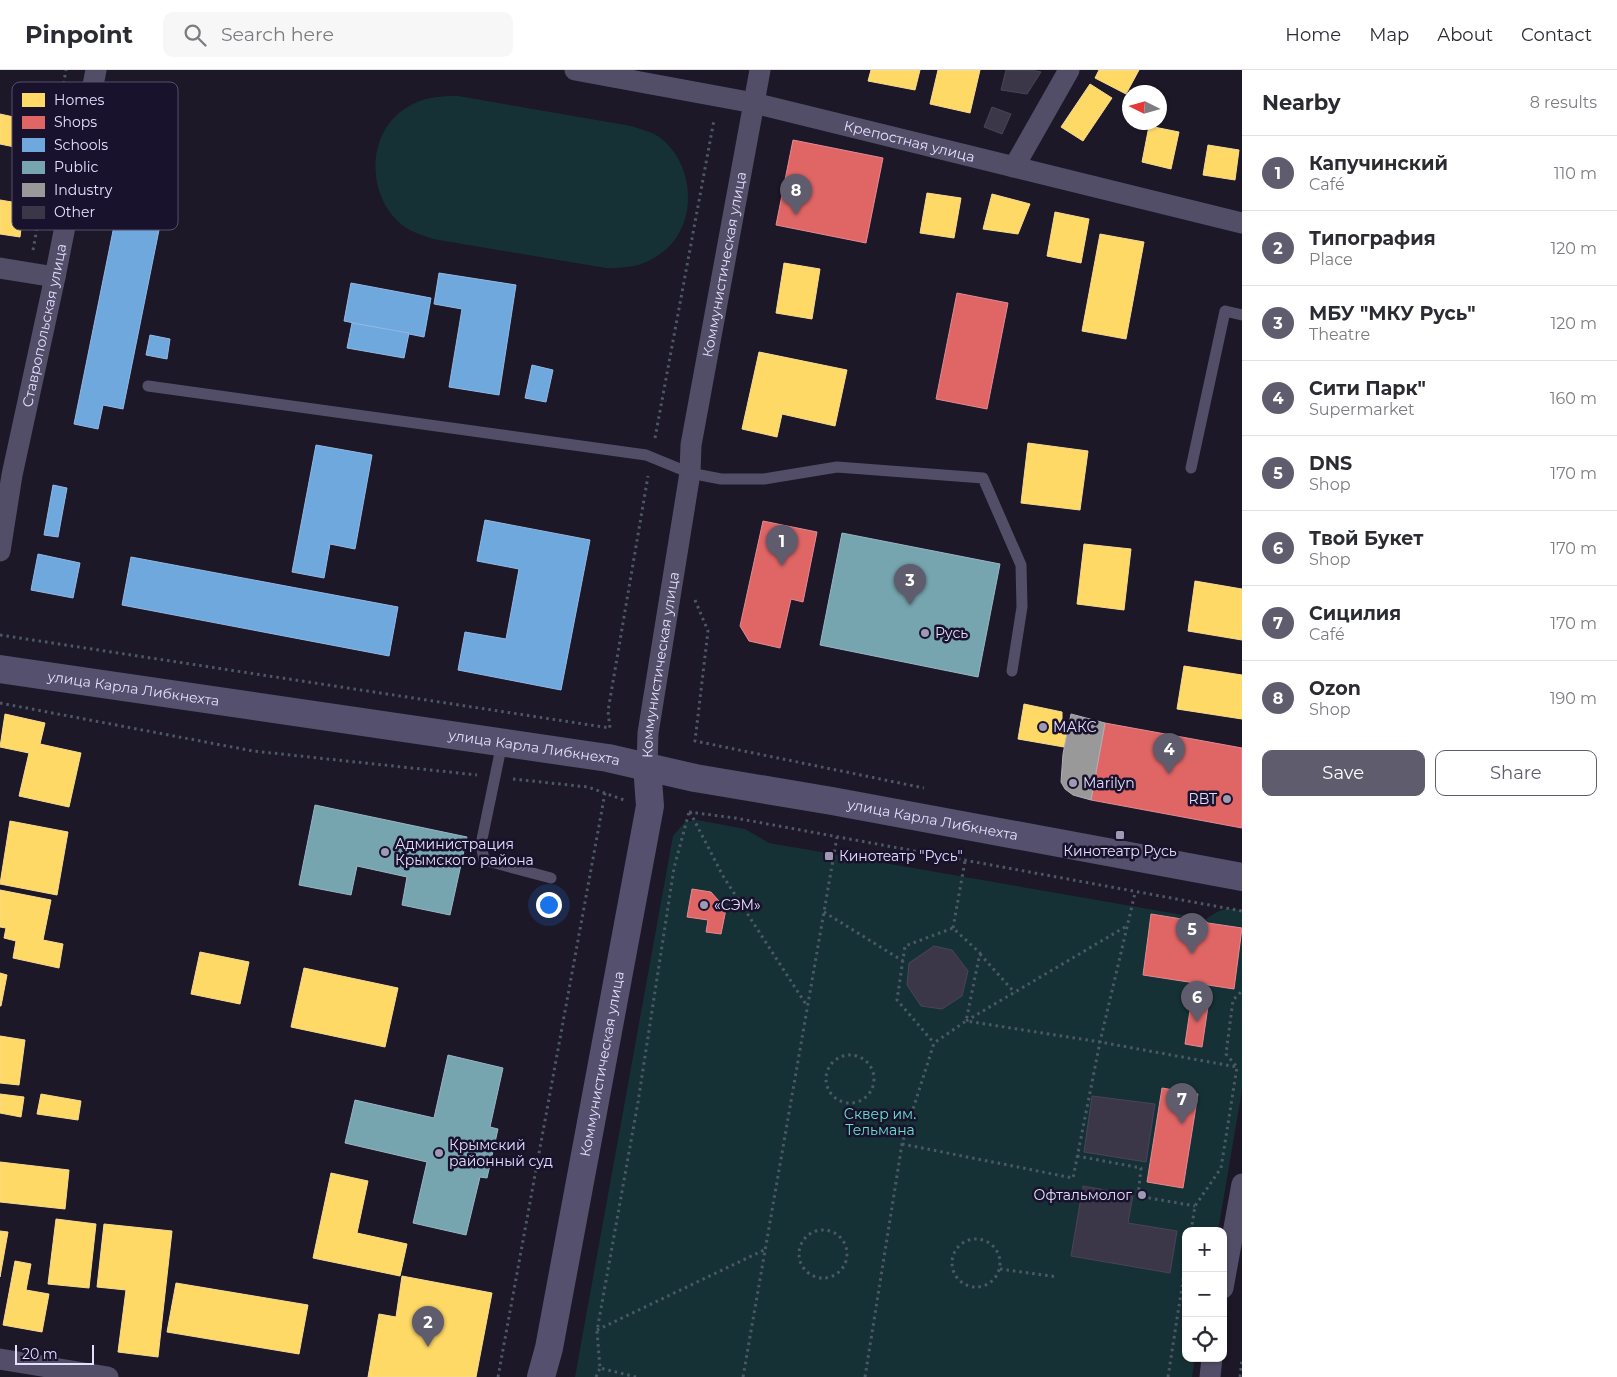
<!DOCTYPE html>
<meta charset="utf-8">
<style>
:root{--surface:#fff;--page:#f7f7f7;--text:#2b2b33;--muted:#7c7c81;--line:#e1e1e2;--accent:#5f5c6d}
body{margin:0;font-family:Montserrat,sans-serif;background:var(--page);color:var(--text)}
.controls{position:absolute;right:15px;bottom:15px;display:grid;overflow:hidden;border-radius:10px;box-shadow:0 1px 4px #0004}
.controls button{width:45px;height:45px;display:grid;place-items:center;padding:0;border:0;border-bottom:1px solid var(--line);background:var(--surface);color:var(--text);font:25px sans-serif}
.compass{position:absolute;left:1122px;top:15px;width:45px;height:45px;border-radius:50%;background:var(--surface);box-shadow:0 1px 4px #0004;rotate:275deg}
.scale{position:absolute;left:15px;bottom:12px;width:79px;box-sizing:border-box;padding-left:5px;border:2px solid #e5deff;border-top:0;font-size:14px;line-height:18px;white-space:nowrap;color:#e5deff;-webkit-text-stroke:4px #19122d;paint-order:stroke}
.you{position:absolute;left:548px;top:834px;width:18px;height:18px;margin:-12px;border:4px solid #fff;border-radius:50%;background:#1a73e8;box-shadow:0 0 0 8px #1a73e833}
.badge{display:grid;place-items:center;width:32px;height:32px;border-radius:50%;background:var(--accent);color:#fff;font-size:16px;font-weight:700}
.pin{position:absolute;translate:-50% -41px;filter:drop-shadow(0 1px 2px #0008)}
.pin::after{content:'';position:absolute;top:26px;width:18px;height:15px;background:inherit;clip-path:polygon(0 0,100% 0,50% 100%)}
.list{margin:0;padding:0;list-style:none}
h2{display:flex;justify-content:space-between;align-items:center;height:65px;margin:0;padding:0 20px;font-size:21px}
h2 small{font-size:16px;font-weight:400;color:var(--muted)}
.list li{display:grid;grid-template-columns:32px 1fr auto;gap:15px;align-items:center;box-sizing:border-box;height:75px;padding:0 20px;border-top:1px solid var(--line)}
.list b{display:block;font-size:19px;white-space:nowrap}
.list p{margin:0;font-size:16px;white-space:nowrap;color:var(--muted)}
.list em{font-size:16px;font-style:normal;color:var(--muted)}
.actions{display:flex;gap:10px;padding:15px 20px}
.actions a{flex:1;padding:11px 0;border:1px solid var(--accent);border-radius:10px;text-align:center;font-size:18px;color:var(--accent)}
.actions .main{background:var(--accent);color:#fff}
.icon{flex:none;width:28px;height:28px;fill:none;stroke:currentColor;stroke-width:2;stroke-linecap:round;stroke-linejoin:round}
.map{position:relative;flex:none;width:1242px;height:1307px;overflow:hidden}
header{display:flex;align-items:center;gap:30px;box-sizing:border-box;height:70px;padding:0 25px;background:var(--surface);border-bottom:1px solid var(--line)}
header strong{font-size:24px}
nav{display:flex;gap:28px;margin-inline-start:auto;font-size:18px}
.search{width:350px;height:45px;background:var(--page);display:flex;align-items:center;gap:12px;box-sizing:border-box;padding:0 18px;border-radius:10px;color:var(--muted);font-size:19px}
main{display:flex}
aside{flex:1;background:var(--surface)}
.map>svg:first-child{display:block}
.green{fill:#163135}
.homes{fill:#ffd966;stroke:#f7da94}
.shops{fill:#e06666;stroke:#e28a94}
.schools{fill:#6fa8dc;stroke:#92b8e6}
.public{fill:#76a5af;stroke:#97b6c7}
.industry{fill:#999;stroke:#b0aeb8}
.building{fill:#3c3748;stroke:#4a4359}
.lines{fill:none;stroke-linecap:round;stroke-linejoin:round}
.path{stroke:#4c5868;stroke-width:3;stroke-dasharray:2.5 4;stroke-linecap:butt}
.service{stroke:#524e67;stroke-width:11}
.minor{stroke:#524e67;stroke-width:21}
.secondary{stroke:#55506d;stroke-width:28}
.poi-dot{fill:#9f99b3;stroke:#19122d;stroke-width:2}
.labels{text-anchor:middle;dominant-baseline:central;stroke-width:5;stroke-linejoin:round;paint-order:stroke}
.street-label{font-size:14px;fill:#e5deff;stroke:#19122d}
.poi-label{font-size:14px;fill:#e5deff;stroke:#19122d;text-anchor:start}
.park-label{font-size:14px;fill:#67e2d0;stroke:#19122d}
.key{fill:#19122d;stroke:#564f6c;stroke-width:1}
.key-label{font-size:14px;fill:#e5deff}
</style>
<header>
<strong>Pinpoint</strong>
<div class="search"><svg class="icon" aria-label="search" viewBox="0 0 24 24"><circle cx="10" cy="10" r="6"/><path d="M15 15l6 6"/></svg>Search here</div>
<nav><a>Home</a><a>Map</a><a>About</a><a>Contact</a></nav>
</header>
<main>
<div class="map">
<svg width="1242" height="1307" viewBox="0 0 1242 1307">
<rect width="100%" height="100%" fill="#1c1827"/>
<g class="green">
<path d="M458,26L631,56C639,59 649,61 656,65C697,91 700,160 657,186C641,197 624,198 606,198L433,169C425,166 415,163 408,159C366,133 364,64 406,38C423,27 439,26 458,26Z"/>
<path d="M697,750L745,759L769,773L1206,849C1219,840 1226,836 1242,841V1020L1218,1161H1186V1288H1195L1192,1307H575L673,766L685,752Z"/>
</g>
<g class="homes">
<path d="M871,0H920L915,20L868,11Z"/>
<path d="M938,0H980L970,43L930,34Z"/>
<path d="M1099,0H1139L1126,24L1095,8Z"/>
<path d="M1090,14L1112,28L1083,71L1061,57Z"/>
<path d="M0,44L41,53L34,81L0,74Z"/>
<path d="M1149,56L1179,62L1171,99L1142,92Z"/>
<path d="M1208,75L1239,80L1235,110L1203,105Z"/>
<path d="M927,123L961,128L954,168L920,163Z"/>
<path d="M992,124L1030,134L1018,164L983,159Z"/>
<path d="M0,130L24,134L20,167L0,164Z"/>
<path d="M1055,142L1089,149L1081,193L1047,186Z"/>
<path d="M1100,164L1144,172L1126,269L1082,261Z"/>
<path d="M784,193L820,199L812,249L776,243Z"/>
<path d="M759,282L847,300L835,356L782,344L777,367L742,359Z"/>
<path d="M1028,373L1088,381L1080,440L1021,433Z"/>
<path d="M1084,474L1131,479L1124,540L1077,534Z"/>
<path d="M1195,511L1242,519V570L1188,561Z"/>
<path d="M1184,596L1242,605V649L1177,639Z"/>
<path d="M1024,634L1062,642V649L1068,659L1064,677L1018,669Z"/>
<path d="M5,644L45,653L40,674L81,683L69,737L19,726L29,683L0,677Z"/>
<path d="M10,751L68,762L57,825L0,814Z"/>
<path d="M0,820L51,830L43,870L63,874L59,898L13,888L16,871L4,868L6,858L0,857Z"/>
<path d="M200,882L249,892L240,934L191,924Z"/>
<path d="M304,898L398,918L385,977L291,957Z"/>
<path d="M0,903L7,905L1,936H0Z"/>
<path d="M0,966L25,970L19,1015L0,1013Z"/>
<path d="M0,1024L24,1027L21,1047L0,1043Z"/>
<path d="M41,1024L81,1031L78,1050L37,1044Z"/>
<path d="M0,1092L69,1100L65,1139L0,1132Z"/>
<path d="M331,1103L368,1111L357,1163L407,1174L400,1206L313,1188Z"/>
<path d="M56,1149L96,1154L89,1218L48,1214Z"/>
<path d="M104,1154L172,1161L158,1287L118,1282L126,1220L97,1217Z"/>
<path d="M0,1161L8,1162L0,1207Z"/>
<path d="M15,1191L31,1194L26,1220L49,1224L42,1262L3,1255Z"/>
<path d="M402,1206L492,1223L476,1307H368L379,1244L396,1247Z"/>
<path d="M176,1213L308,1235L299,1284L167,1262Z"/>
</g>
<g class="shops">
<path d="M793,70L883,88L866,173L776,155Z"/>
<path d="M957,223L1008,233L987,339L936,329Z"/>
<path d="M763,451L817,462L803,532L791,529L780,578L749,571L740,556Z"/>
<path d="M1105,653L1242,678V758L1091,730Z"/>
<path d="M692,819L711,822L726,839L721,864L706,862L708,850L687,847Z"/>
<path d="M1151,844L1188,850L1198,845L1208,853L1242,858L1234,919L1143,905Z"/>
<path d="M1192,927L1209,930L1202,977L1185,974Z"/>
<path d="M1162,1018L1198,1024L1183,1118L1147,1112Z"/>
</g>
<g class="schools">
<path d="M115,151L159,160L123,339L103,335L98,359L74,354Z"/>
<path d="M439,203L516,215L499,325L449,317L462,239L434,234Z"/>
<path d="M351,213L431,228L424,267L344,251Z"/>
<path d="M352,253L409,263L404,288L347,278Z"/>
<path d="M150,265L170,269L167,289L146,285Z"/>
<path d="M532,295L553,300L546,332L525,328Z"/>
<path d="M316,375L372,385L355,479L330,474L324,508L292,502Z"/>
<path d="M53,415L67,418L58,467L44,465Z"/>
<path d="M485,450L590,470L561,620L458,600L465,562L506,569L519,499L477,491Z"/>
<path d="M38,484L80,493L73,528L31,520Z"/>
<path d="M131,487L398,537L389,586L122,535Z"/>
</g>
<g class="public">
<path d="M842,463L1000,494L978,607L820,575Z"/>
<path d="M315,735L467,767L450,845L402,835L407,807L357,796L351,825L299,815Z"/>
<path d="M448,985L503,998L490,1057L498,1059L487,1108L480,1107L466,1165L413,1153L427,1092L345,1073L355,1030L434,1048Z"/>
</g>
<path class="industry" d="M1071,644L1105,653L1091,730L1073,725L1065,719L1061,712L1063,684Z"/>
<g class="building">
<path d="M1006,0H1032L1041,2L1027,24L1001,20Z"/>
<path d="M992,37L1011,44L1002,64L984,57Z"/>
<path d="M934,876L952,880L968,901L962,926L942,939L921,936L907,915L909,893Z"/>
<path d="M1092,1026L1155,1034L1146,1092L1084,1082Z"/>
<path d="M1083,1116L1133,1125L1128,1153L1177,1161L1170,1203L1071,1186Z"/>
</g>
<g class="lines">
<g class="path">
<path d="M33,180L66,0"/>
<path d="M655,368L714,50"/>
<path d="M695,530L708,561L695,671L924,718"/>
<path d="M0,565L610,658L608,641L648,406"/>
<path d="M0,633L253,681L477,705"/>
<path d="M513,709L588,717L624,730"/>
<path d="M689,742L735,748L1242,841"/>
<path d="M690,742L723,806L807,936"/>
<path d="M824,842L903,891"/>
<path d="M1125,857L966,951L1100,972L1237,997"/>
<path d="M953,858L965,791"/>
<path d="M980,884L1015,923"/>
<circle cx="850" cy="1009" r="24"/>
<path d="M902,1074L1073,1108L1100,972L1135,823"/>
<path d="M1077,1086L1141,1098L1138,1126L1195,1136"/>
<circle cx="823" cy="1184" r="24"/>
<path d="M1191,1161L1195,1136L1221,1098L1237,997L1226,984L1233,930L1242,921"/>
<circle cx="976" cy="1193" r="24"/>
<path d="M1000,1199L1058,1207"/>
<path d="M597,1260L764,1180"/>
<path d="M498,1307L605,723"/>
<path d="M596,1307L600,1298"/>
<path d="M636,1307L600,1298L597,1261L638,1032L674,798L689,742"/>
<path d="M743,1307L837,767"/>
<path d="M865,1307L902,1074L934,973L966,951L980,883L953,858L905,876L897,930L934,973"/>
<path d="M1168,1307L1186,1191"/>
<path d="M1240,1307L1242,1290"/>
</g>
<g class="service">
<path d="M148,316L646,385L690,403L721,409H764L837,397L983,408L1021,495L1022,537L1012,601"/>
<path d="M1191,398L1225,241L1242,245"/>
<path d="M502,673L481,774L484,790L551,808"/>
</g>
<g class="minor">
<path id="s1" d="M575,0L754,33L1242,153"/>
<path d="M1014,97L1069,0"/>
<path d="M0,198L55,207"/>
<path id="s2" d="M0,481L12,405L55,207L96,0"/>
<path id="s3" d="M647,696L648,663L690,403L691,375L760,0"/>
<path d="M1223,1218L1242,1114"/>
<path d="M0,1289L108,1307"/>
<path d="M1210,1307L1212,1288"/>
</g>
<g class="secondary">
<path id="s4" d="M0,599L608,688L695,708L832,731L1242,807"/>
<path id="s5" d="M541,1307L549,1278L650,736L647,696"/>
</g>
</g>
<g class="poi-dot">
<circle cx="925" cy="563" r="5"/>
<circle cx="1043" cy="657" r="5"/>
<circle cx="1073" cy="713" r="5"/>
<circle cx="1227" cy="729" r="5"/>
<rect x="1115" y="760" width="10" height="10" rx="2.5"/>
<circle cx="385" cy="782" r="5"/>
<rect x="824" y="781" width="10" height="10" rx="2.5"/>
<circle cx="704" cy="835" r="5"/>
<circle cx="439" cy="1083" r="5"/>
<circle cx="1142" cy="1125" r="5"/>
</g>
<g class="labels">
<g class="street-label">
<text stroke="none"><textPath href="#s1" startOffset="342">Крепостная улица</textPath></text>
<text stroke="none"><textPath href="#s3" startOffset="508">Коммунистическая улица</textPath></text>
<text stroke="none"><textPath href="#s2" startOffset="230">Ставропольская улица</textPath></text>
<text stroke="none"><textPath href="#s3" startOffset="102">Коммунистическая улица</textPath></text>
<text stroke="none"><textPath href="#s4" startOffset="135">улица Карла Либкнехта</textPath></text>
<text stroke="none"><textPath href="#s4" startOffset="540">улица Карла Либкнехта</textPath></text>
<text stroke="none"><textPath href="#s4" startOffset="945">улица Карла Либкнехта</textPath></text>
<text stroke="none"><textPath href="#s5" startOffset="319">Коммунистическая улица</textPath></text>
</g>
<g class="poi-label">
<text x="935" y="563">Русь</text>
<text x="1053" y="657">МАКС</text>
<text x="1083" y="713">Marilyn</text>
<text x="1217" y="729" text-anchor="end">RBT</text>
<text x="395" y="774">Администрация<tspan x="395" dy="16">Крымского района</tspan></text>
<text x="1120" y="781" text-anchor="middle">Кинотеатр Русь</text>
<text x="839" y="786">Кинотеатр "Русь"</text>
<text x="714" y="835">«СЭМ»</text>
<text x="449" y="1075">Крымский<tspan x="449" dy="16">районный суд</tspan></text>
<text x="1132" y="1125" text-anchor="end">Офтальмолог</text>
</g>
<g class="park-label">
<text x="880" y="1044">Сквер им.<tspan x="880" dy="16">Тельмана</tspan></text>
</g>
</g>
<rect x="12" y="12" width="166" height="148" rx="8" class="key"/>
<rect x="22" y="23" width="23" height="14" fill="#ffd966"/>
<rect x="22" y="46" width="23" height="13" fill="#e06666"/>
<rect x="22" y="68" width="23" height="14" fill="#6fa8dc"/>
<rect x="22" y="91" width="23" height="13" fill="#76a5af"/>
<rect x="22" y="113" width="23" height="14" fill="#999"/>
<rect x="22" y="136" width="23" height="13" fill="#3c3748"/>
<g class="key-label">
<text x="54" y="35">Homes</text>
<text x="54" y="57">Shops</text>
<text x="54" y="80">Schools</text>
<text x="54" y="102">Public</text>
<text x="54" y="125">Industry</text>
<text x="54" y="147">Other</text>
</g>
</svg>
<div class="controls">
<button>+</button>
<button>−</button>
<button><svg class="icon" aria-label="locate" viewBox="0 0 24 24"><circle cx="12" cy="12" r="6"/><path d="M12 2v4M12 18v4M2 12h4M18 12h4"/></svg></button>
</div>
<svg class="compass" viewBox="-18 -18 36 36"><path d="M0-13l5 13h-10z" fill="#e53935"/><path d="M0 13l5-13h-10z" fill="#7c7c81"/></svg>
<div class="scale">20 m</div>
<div class="you"></div>
<div class="pin badge" style="left:782px;top:496px">1</div>
<div class="pin badge" style="left:428px;top:1277px">2</div>
<div class="pin badge" style="left:910px;top:535px">3</div>
<div class="pin badge" style="left:1169px;top:704px">4</div>
<div class="pin badge" style="left:1192px;top:884px">5</div>
<div class="pin badge" style="left:1197px;top:952px">6</div>
<div class="pin badge" style="left:1182px;top:1054px">7</div>
<div class="pin badge" style="left:796px;top:145px">8</div>
</div>
<aside>
<h2>Nearby<small>8 results</small></h2>
<ul class="list">
<li><span class="badge">1</span><div><b>Капучинский</b><p>Café</p></div><em>110 m</em></li>
<li><span class="badge">2</span><div><b>Типография</b><p>Place</p></div><em>120 m</em></li>
<li><span class="badge">3</span><div><b>МБУ &quot;МКУ Русь&quot;</b><p>Theatre</p></div><em>120 m</em></li>
<li><span class="badge">4</span><div><b>Сити Парк&quot;</b><p>Supermarket</p></div><em>160 m</em></li>
<li><span class="badge">5</span><div><b>DNS</b><p>Shop</p></div><em>170 m</em></li>
<li><span class="badge">6</span><div><b>Твой Букет</b><p>Shop</p></div><em>170 m</em></li>
<li><span class="badge">7</span><div><b>Сицилия</b><p>Café</p></div><em>170 m</em></li>
<li><span class="badge">8</span><div><b>Ozon</b><p>Shop</p></div><em>190 m</em></li>
</ul>
<div class="actions"><a class="main">Save</a><a>Share</a></div>
</aside>
</main>
